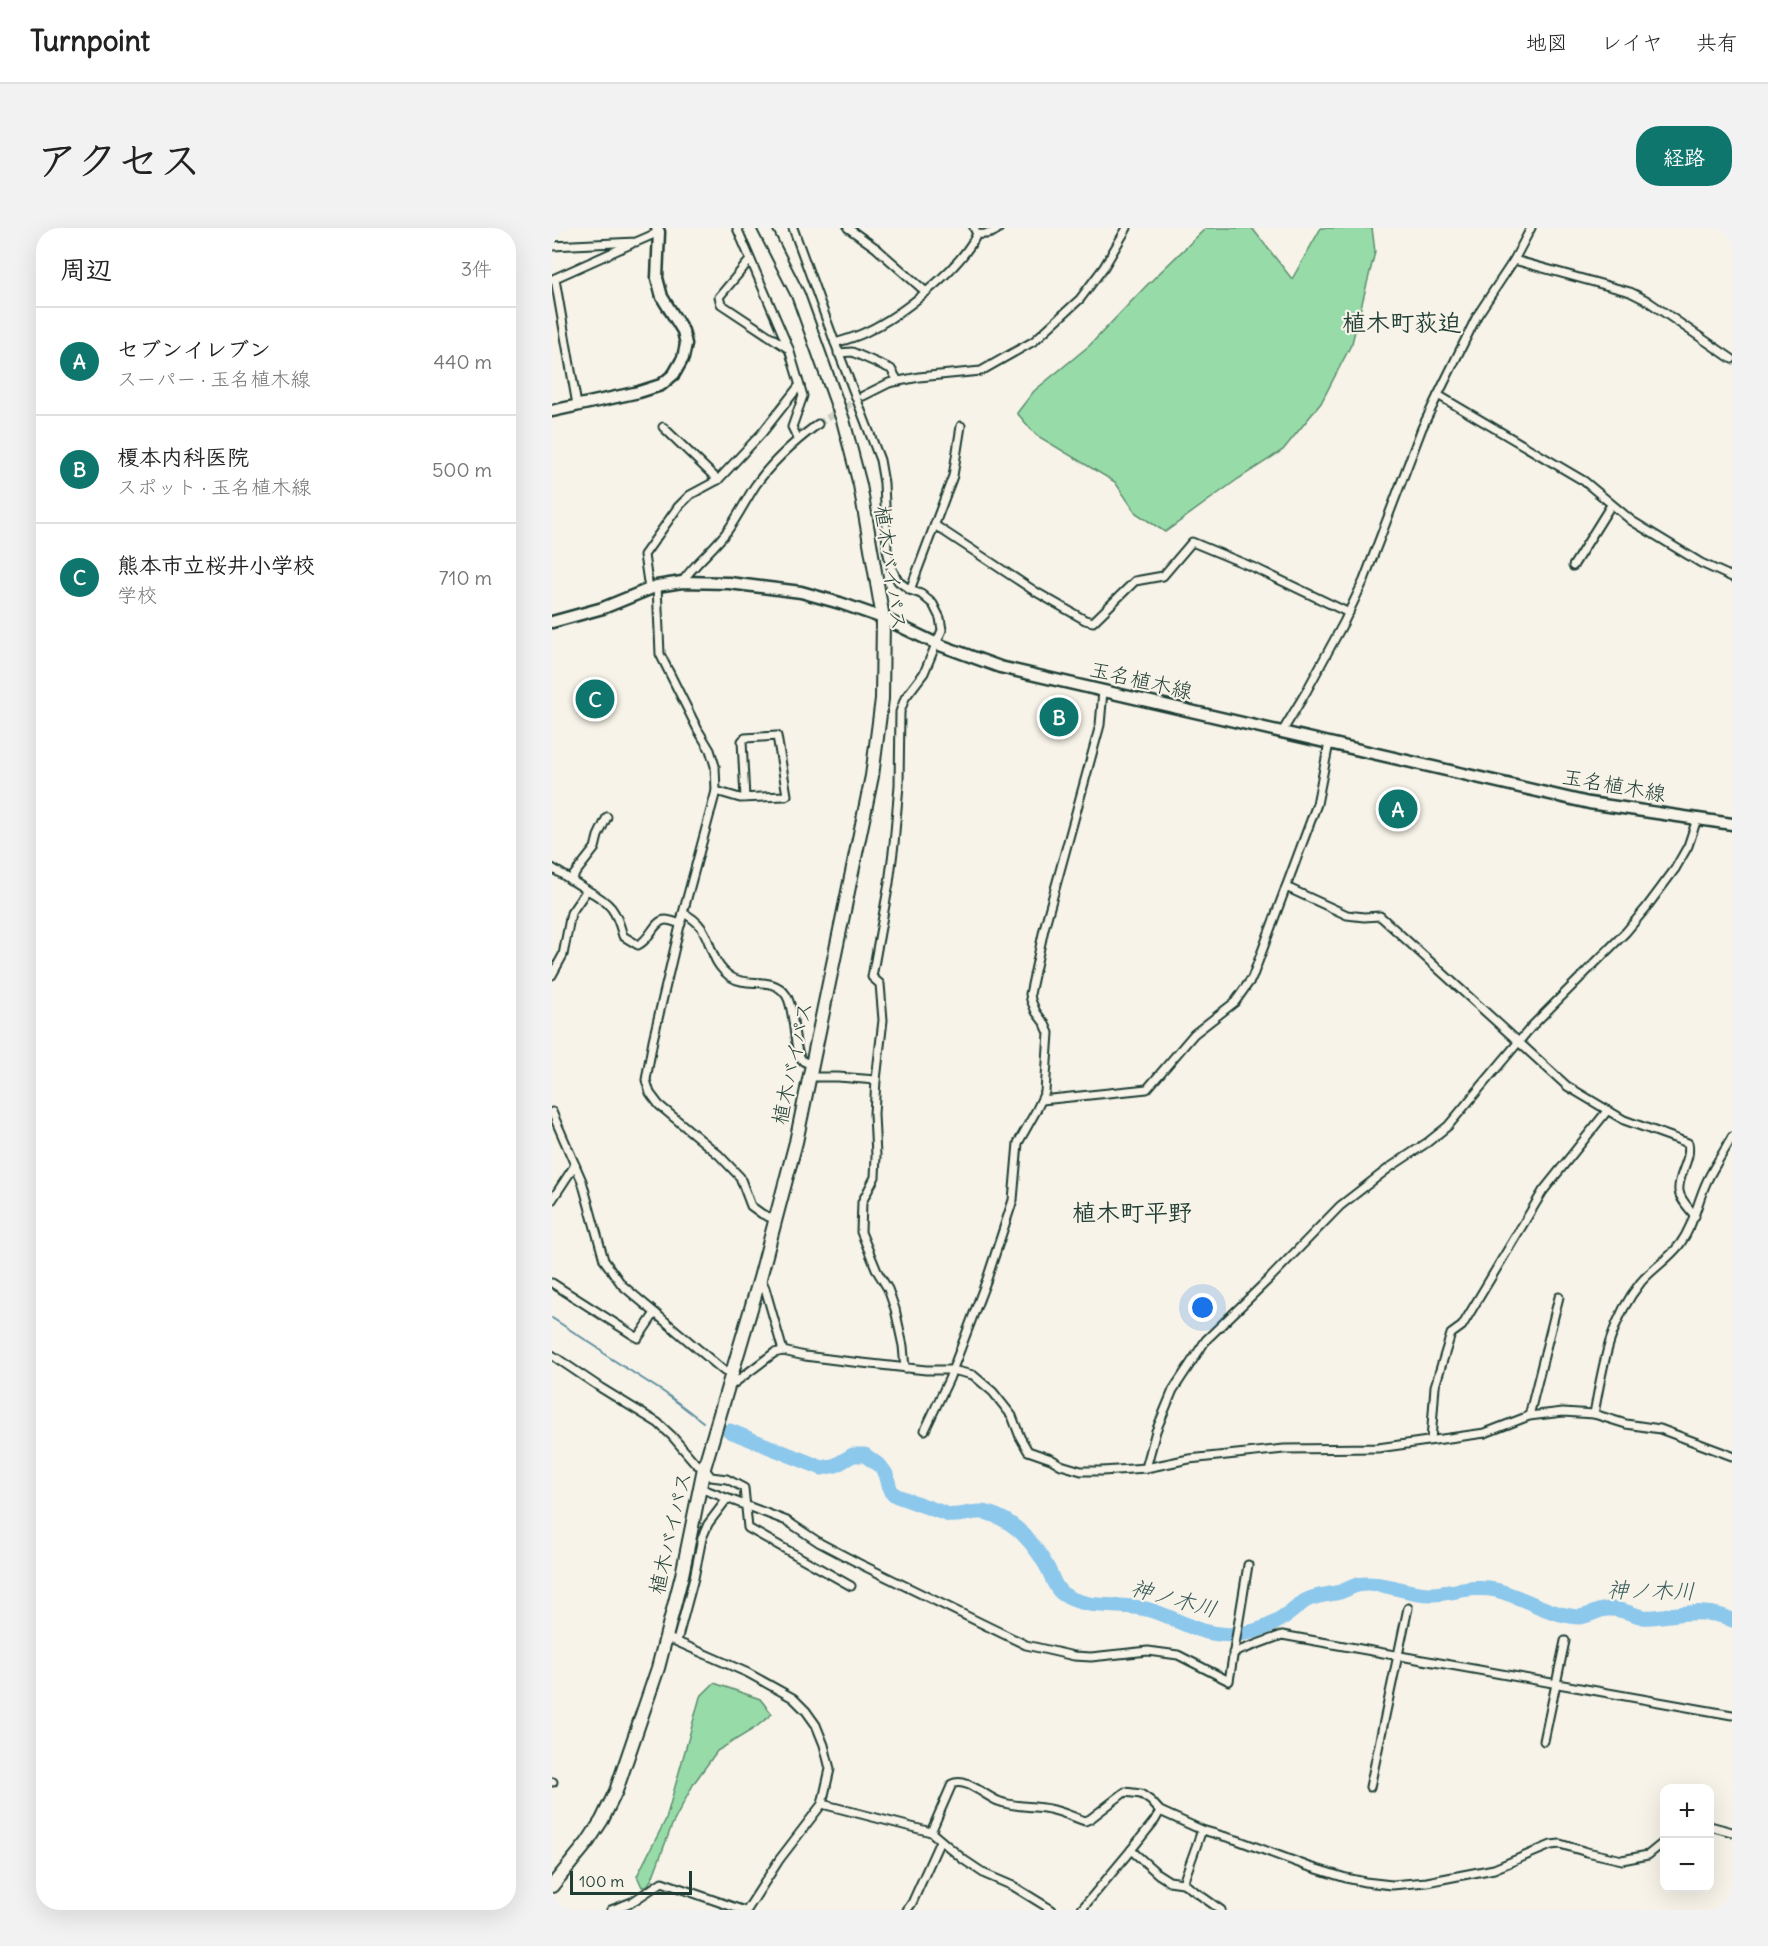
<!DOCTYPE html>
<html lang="ja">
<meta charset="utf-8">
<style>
:root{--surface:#fff;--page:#f2f2f2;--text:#222;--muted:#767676;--line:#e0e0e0;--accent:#0f766e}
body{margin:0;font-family:Delius,"Klee One",sans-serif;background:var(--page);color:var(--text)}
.controls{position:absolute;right:18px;bottom:18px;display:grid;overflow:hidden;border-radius:12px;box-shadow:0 6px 24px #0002}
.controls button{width:54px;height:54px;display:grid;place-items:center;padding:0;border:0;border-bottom:2px solid var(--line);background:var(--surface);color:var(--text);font:30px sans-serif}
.scale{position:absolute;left:18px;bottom:15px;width:122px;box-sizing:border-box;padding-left:6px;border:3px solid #1f3d34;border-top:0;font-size:16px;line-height:21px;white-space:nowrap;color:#1f3d34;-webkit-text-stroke:4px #f7f3e8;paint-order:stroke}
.you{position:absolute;left:651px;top:1080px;width:21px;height:21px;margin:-15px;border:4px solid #fff;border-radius:50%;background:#1a73e8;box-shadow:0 0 0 9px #1a73e833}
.badge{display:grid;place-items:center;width:39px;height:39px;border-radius:50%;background:var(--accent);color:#fff;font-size:20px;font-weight:700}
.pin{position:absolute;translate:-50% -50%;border:3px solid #fff;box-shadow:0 2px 6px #0006}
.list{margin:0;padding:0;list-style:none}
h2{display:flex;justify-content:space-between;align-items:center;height:78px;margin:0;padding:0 24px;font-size:26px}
h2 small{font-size:20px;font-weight:400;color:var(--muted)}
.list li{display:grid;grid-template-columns:39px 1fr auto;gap:18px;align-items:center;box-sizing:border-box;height:108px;padding:0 24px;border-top:2px solid var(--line)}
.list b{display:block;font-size:22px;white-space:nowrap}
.list p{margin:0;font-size:20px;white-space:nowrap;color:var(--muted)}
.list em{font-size:20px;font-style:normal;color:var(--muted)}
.map{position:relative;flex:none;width:1180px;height:1682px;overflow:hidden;border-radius:24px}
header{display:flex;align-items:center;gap:36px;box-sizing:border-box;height:84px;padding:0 30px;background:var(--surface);border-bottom:2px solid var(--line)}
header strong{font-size:28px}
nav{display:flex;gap:33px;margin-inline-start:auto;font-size:21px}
.intro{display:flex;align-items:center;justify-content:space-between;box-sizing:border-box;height:144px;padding:0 36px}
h1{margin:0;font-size:42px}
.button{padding:15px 27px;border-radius:24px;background:var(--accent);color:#fff;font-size:21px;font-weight:700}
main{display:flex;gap:36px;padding:0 36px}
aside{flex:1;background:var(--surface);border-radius:24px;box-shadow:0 6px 24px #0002}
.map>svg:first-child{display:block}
.green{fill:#97dca8;stroke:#5b8c6e;stroke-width:1.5}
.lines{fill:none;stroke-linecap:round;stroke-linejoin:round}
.stream{stroke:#6090a2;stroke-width:2}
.river{stroke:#8cc7ec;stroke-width:15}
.minor-tunnel{stroke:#cccfc4;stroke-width:7;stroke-dasharray:7 3.5;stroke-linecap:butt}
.minor-casing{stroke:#1f3d34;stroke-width:11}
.secondary-casing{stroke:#1f3d34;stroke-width:15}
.trunk-casing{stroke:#1f3d34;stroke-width:16}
.minor{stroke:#f7f3e8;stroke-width:7}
.secondary{stroke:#f7f3e8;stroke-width:10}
.trunk{stroke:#f7f3e8;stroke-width:12}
.labels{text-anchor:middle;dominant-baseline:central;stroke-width:4.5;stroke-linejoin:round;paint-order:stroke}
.street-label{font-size:21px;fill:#1f3d34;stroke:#f7f3e8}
.water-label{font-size:22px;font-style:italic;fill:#355959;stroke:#f7f3e8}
.quarter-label{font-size:24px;font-weight:bold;fill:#1f3d34;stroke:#f7f3e8}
</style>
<header>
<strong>Turnpoint</strong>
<nav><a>地図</a><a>レイヤ</a><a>共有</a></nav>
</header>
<div class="intro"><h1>アクセス</h1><a class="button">経路</a></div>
<main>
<aside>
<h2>周辺<small>3件</small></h2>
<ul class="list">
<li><span class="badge">A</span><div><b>セブンイレブン</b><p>スーパー · 玉名植木線</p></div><em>440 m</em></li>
<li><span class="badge">B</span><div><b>榎本内科医院</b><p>スポット · 玉名植木線</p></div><em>500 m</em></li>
<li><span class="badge">C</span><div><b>熊本市立桜井小学校</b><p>学校</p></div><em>710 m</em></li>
</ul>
</aside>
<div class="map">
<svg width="1180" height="1682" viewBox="0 0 1180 1682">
<rect width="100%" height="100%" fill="#f7f3e8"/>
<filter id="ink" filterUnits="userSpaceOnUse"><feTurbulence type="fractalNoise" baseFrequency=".0167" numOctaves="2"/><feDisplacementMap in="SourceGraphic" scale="12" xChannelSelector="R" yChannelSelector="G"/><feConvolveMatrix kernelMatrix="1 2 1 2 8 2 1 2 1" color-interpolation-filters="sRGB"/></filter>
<g filter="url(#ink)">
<g class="green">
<path d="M654,0H700L740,51L769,0H820L823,24L800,115L769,175L731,222L686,251L613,304L584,285L563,254L484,207L465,185L482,163L538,117L594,58Z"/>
<path d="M162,1455L208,1471L220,1486L203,1500L165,1523L142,1555L120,1597L100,1651L95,1658L90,1659L85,1648L114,1591L148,1469Z"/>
</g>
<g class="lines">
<path class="stream" d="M0,1090L49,1122L52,1126L113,1165L151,1194"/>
<path class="river" d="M178,1203L270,1240L284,1237L301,1227H313L329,1239L334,1246L339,1264L345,1268L397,1287C411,1289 422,1281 436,1285C463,1293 482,1315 495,1339C500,1347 502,1360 511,1366C536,1383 566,1374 594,1381C619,1387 641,1404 667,1406C691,1409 716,1401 735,1387C741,1383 747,1377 753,1373C763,1367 777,1367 788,1364C794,1362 799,1359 805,1357C831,1352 855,1367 881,1366C902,1365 922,1357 944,1362C972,1369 996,1387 1026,1389C1036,1389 1046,1381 1056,1381C1070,1380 1078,1386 1091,1389C1100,1390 1109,1388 1118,1387C1138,1384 1162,1382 1180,1392"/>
<path class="minor-tunnel" d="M266,196L310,169"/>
<defs>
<g id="minor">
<path d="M185,0L237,121L251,168L240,199L246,211"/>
<path d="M241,0L283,115"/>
<path d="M296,0L324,20L374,64"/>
<path d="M425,6C434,7 441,6 447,0"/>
<path d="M0,18L84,14L107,4"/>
<path d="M198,32L167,69L169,76L237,121"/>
<path d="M962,32L1078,64L1094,72L1180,131"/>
<path d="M1,51L79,16"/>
<path d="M3,51L25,177"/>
<path d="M286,125L300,124L339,141L346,153"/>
<path d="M886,167L1032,253L1080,293L1149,335L1180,349"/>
<path d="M311,168L337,155L367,149L429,143L482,113L528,71L552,39L575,0"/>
<path d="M111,199L166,252L210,205L247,158"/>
<path d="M384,298L484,364L533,392L541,394L583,353L611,348L640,314L703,340L797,385"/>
<path d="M1021,338L1059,277"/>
<path d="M130,354C143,335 162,321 176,302C186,288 194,272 203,258C220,233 242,214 266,196"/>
<path d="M105,358L108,426L146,502L158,522L163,538L164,563L131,685L101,812L94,852L98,865L107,877L167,927L188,949L199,978L210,986L224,992"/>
<path d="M97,361L92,327L126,279L138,267L166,252"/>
<path d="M358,362L401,248L409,198"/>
<path d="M730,504L754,464L792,394L812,352L870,200L886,167L925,88L962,32L979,0"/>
<path d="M164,563L188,570L233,568L235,567L225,508L193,510L190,513L193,570"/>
<path d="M0,640L35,662"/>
<path d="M18,652L43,620L46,608L55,589"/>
<path d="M734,659L795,687L812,689L828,688L1015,858L1072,892L1136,915C1140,932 1125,947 1127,963C1128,972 1138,981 1143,988"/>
<path d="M131,685C165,701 151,730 179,749C195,760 221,747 234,767C244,781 240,823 251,833C252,834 259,836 260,836"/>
<path d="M0,747L11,727L19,685L35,662C59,675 64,682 71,708L86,717C99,711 102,692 114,692C118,692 125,695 129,696"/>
<path d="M258,849H286L324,852"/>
<path d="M490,872L595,861L642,806L683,774L700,750L765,576L777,515"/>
<path d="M0,884L30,953L52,1032L70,1057L172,1143L181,1145"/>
<path d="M0,972L23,937"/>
<path d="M209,1051L213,1060L231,1123"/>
<path d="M0,1055L86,1110L103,1085"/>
<path d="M0,1127L49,1160L106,1195L120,1208L144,1236L152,1240L159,1249L175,1251L192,1260L196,1300L299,1358"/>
<path d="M353,1140L351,1118L343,1081L336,1061L325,1043L309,1004L310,974L323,949L324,928L322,886L324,852L331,792L328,756L320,749L337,655L342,616L347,557L348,484L353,470L372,445L390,402L388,390L381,376L369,366L358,362L346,353L339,339L335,322L332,255L328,232L283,115C293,112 304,109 314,104C350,87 407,42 425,6L422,0"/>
<path d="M177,1159L222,1125L231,1123L253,1128L292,1133L374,1142H400L421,1147L441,1164L460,1188L468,1209L476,1223L499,1231L509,1237L529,1243H550L594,1240L637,1231L732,1221L826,1220L933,1205L977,1188L1011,1184L1042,1186L1074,1196L1108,1201L1180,1228"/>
<path d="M1042,1186C1051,1137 1057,1094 1089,1054C1101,1040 1117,1031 1128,1016C1142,997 1145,974 1155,953C1162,938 1172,924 1180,909"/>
<path d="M977,1188L1007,1069"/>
<path d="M373,1202L397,1151L435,1051L461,972L466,915L484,883L493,864L497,805L493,796L484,784L479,772L478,766L492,701L548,497L551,463"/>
<path d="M879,1212L883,1158L899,1106L910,1098L991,963L1055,883"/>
<path d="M594,1240L604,1203L621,1162L654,1112L719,1049L788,978L837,940L876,914L896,898L980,798L1074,704L1094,680L1123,641L1136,618L1145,591"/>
<path d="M148,1260L235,1293L268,1315L310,1337L474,1417L522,1428L539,1429L596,1423L626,1427L677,1453L696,1337"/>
<path d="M114,1409L196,1445L241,1470L254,1483L264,1497L272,1517L278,1541L270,1576L227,1632L195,1682"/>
<path d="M125,1413L142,1350L150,1310L156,1296L175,1271"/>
<path d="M681,1425L730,1407L1180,1487"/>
<path d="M992,1513L1013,1413"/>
<path d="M0,1554H1"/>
<path d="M818,1559L856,1380"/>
<path d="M270,1576L379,1604L412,1632L433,1646L461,1658L500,1682"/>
<path d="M1158,1598L1180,1604"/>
<path d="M379,1604L400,1556C414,1549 433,1568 446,1573C463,1580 480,1577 497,1581C509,1583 521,1589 533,1593L538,1591L573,1564L589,1566L599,1573L608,1583L650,1602"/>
<path d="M579,1622L603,1592L608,1583"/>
<path d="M631,1655L650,1602L685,1612L755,1638L794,1650L813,1654L840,1657L875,1654L942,1641L999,1617L1008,1616L1035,1624L1070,1632L1096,1627L1112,1614"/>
<path d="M59,1682L80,1674L110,1654L190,1682"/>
<path d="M355,1682L360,1675L388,1613"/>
<path d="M529,1682L579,1622L606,1646L617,1653L631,1655L669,1682"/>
</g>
<g id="secondary">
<path d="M0,183L87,164L109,157L122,146L131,130L134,116L131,103L110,69L105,50L107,4L105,0"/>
<path d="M0,394L51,380L105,358L130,354L177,355L249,364L288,375L331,390L385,416L448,439L1037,575L1180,596"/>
</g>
<path id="trunk" d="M0,1658L35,1615L50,1592L64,1563L106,1440L130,1347L152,1240L208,1050L244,914L320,548L330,471L331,390L308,257L291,192L246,67L212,0"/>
</defs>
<use href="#minor" class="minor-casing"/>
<use href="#secondary" class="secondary-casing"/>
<use href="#trunk" class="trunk-casing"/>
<use href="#minor" class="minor"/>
<use href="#secondary" class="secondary"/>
<use href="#trunk" class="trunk"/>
</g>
</g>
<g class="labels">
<g class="street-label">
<text transform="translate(339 340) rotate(82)">植木バイパス</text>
<text transform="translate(589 452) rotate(13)">玉名植木線</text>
<text transform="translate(1062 557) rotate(10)">玉名植木線</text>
<text transform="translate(240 835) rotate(-78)">植木バイパス</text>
<text transform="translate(118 1305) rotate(-77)">植木バイパス</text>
</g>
<g class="water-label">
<text transform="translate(1099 1362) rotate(1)">神ノ木川</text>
<text transform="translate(622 1370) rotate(15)">神ノ木川</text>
</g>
<g class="quarter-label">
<text x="850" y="94">植木町荻迫</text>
<text x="580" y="984">植木町平野</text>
</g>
</g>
</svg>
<div class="controls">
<button>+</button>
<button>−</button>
</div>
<div class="scale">100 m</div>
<div class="you"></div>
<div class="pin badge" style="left:846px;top:581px">A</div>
<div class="pin badge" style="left:507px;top:489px">B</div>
<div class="pin badge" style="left:43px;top:471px">C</div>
</div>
</main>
